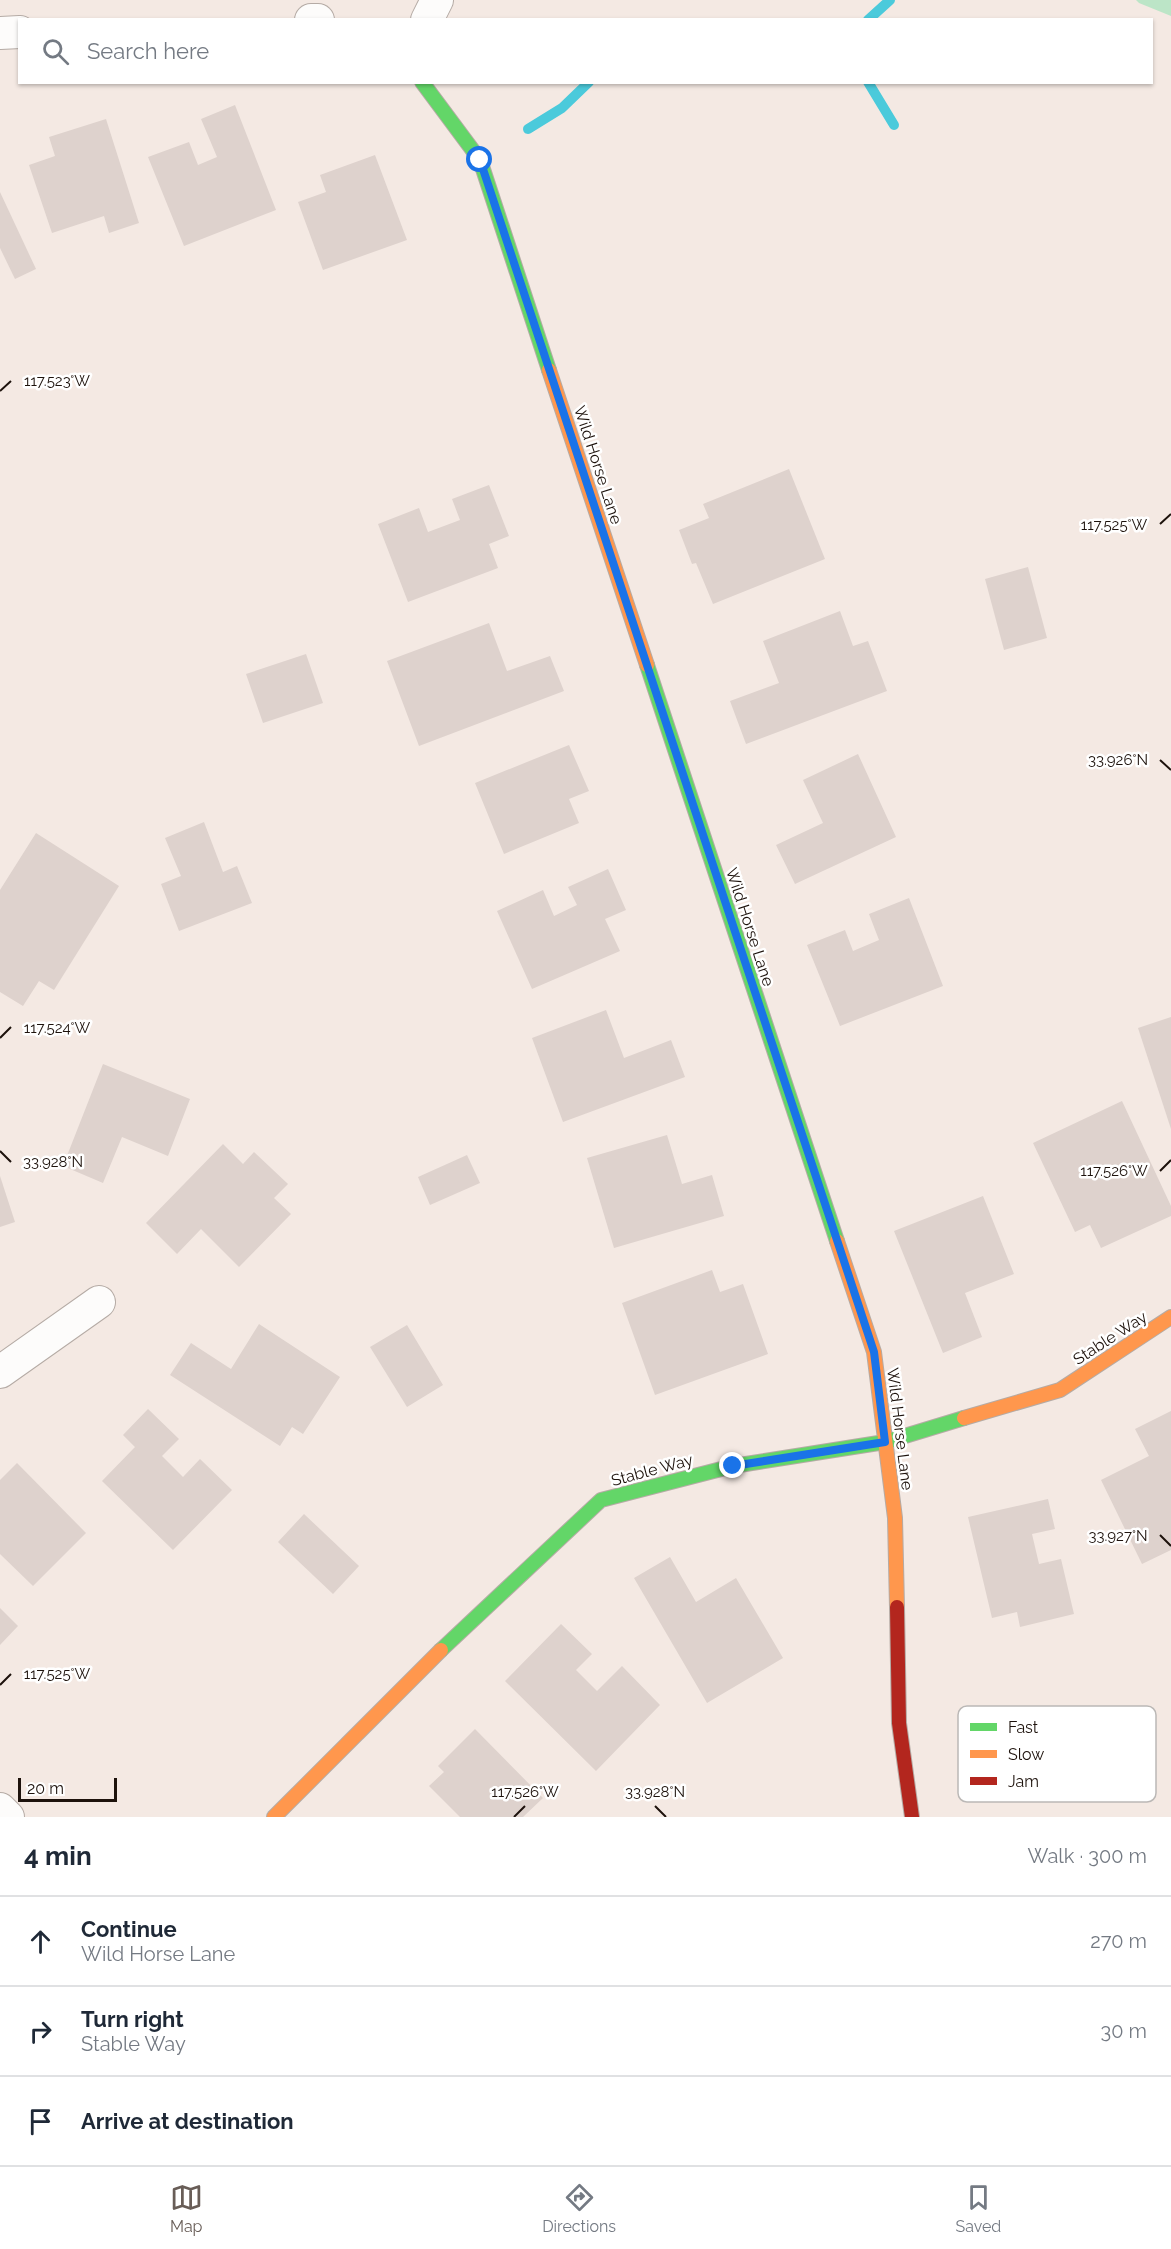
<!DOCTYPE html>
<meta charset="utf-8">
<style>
:root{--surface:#fff;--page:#f2f2f3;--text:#1f2937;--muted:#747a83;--line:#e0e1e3;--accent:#685d57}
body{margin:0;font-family:Raleway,sans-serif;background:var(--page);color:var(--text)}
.scale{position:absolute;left:18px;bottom:15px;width:99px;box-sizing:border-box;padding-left:6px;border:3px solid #1d120c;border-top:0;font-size:16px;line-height:21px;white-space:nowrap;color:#1d120c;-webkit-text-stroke:4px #fff;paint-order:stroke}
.stop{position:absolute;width:18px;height:18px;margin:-14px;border:4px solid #1a73e8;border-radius:50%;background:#fff}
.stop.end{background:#1a73e8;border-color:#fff;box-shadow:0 2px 6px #0008}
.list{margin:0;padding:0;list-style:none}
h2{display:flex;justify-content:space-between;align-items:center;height:78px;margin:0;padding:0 24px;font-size:26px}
h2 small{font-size:20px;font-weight:400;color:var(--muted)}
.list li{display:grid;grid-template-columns:39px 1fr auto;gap:18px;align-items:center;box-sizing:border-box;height:90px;padding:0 24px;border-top:2px solid var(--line)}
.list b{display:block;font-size:22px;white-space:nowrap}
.list p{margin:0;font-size:20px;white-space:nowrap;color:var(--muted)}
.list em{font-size:20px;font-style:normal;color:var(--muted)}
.icon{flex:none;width:33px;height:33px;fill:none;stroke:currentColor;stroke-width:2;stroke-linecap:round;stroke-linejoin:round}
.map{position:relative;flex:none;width:1171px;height:1817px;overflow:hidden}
.search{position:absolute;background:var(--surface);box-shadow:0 2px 4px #0004;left:18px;right:18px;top:18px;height:66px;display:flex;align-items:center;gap:15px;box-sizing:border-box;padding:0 21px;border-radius:0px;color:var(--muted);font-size:22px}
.sheet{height:348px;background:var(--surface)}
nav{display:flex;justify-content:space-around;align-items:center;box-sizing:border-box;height:84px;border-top:2px solid var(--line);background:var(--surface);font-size:16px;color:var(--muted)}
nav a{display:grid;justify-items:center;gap:3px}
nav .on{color:var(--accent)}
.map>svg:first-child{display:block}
.green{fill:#bce5c7}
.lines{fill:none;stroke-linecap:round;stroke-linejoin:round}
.stream{stroke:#4bcadb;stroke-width:10}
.building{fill:#ded2cd}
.street-casing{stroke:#b5aba5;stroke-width:34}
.fast-casing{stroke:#b5aba5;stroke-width:16}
.slow-casing{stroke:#b5aba5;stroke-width:16}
.jam-casing{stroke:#b5aba5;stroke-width:16}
.street{stroke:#fdfcfb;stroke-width:32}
.fast{stroke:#63d668;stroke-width:14}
.slow{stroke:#ff974d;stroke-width:14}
.jam{stroke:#b3261e;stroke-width:14}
.route{stroke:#1a73e8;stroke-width:8}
.ticks{fill:none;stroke:#1d120c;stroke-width:2}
.labels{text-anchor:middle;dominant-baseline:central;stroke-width:5;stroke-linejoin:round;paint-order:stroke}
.street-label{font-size:16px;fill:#1d120c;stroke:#fff}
.key{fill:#fff;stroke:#bbb8b6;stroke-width:1.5}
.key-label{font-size:16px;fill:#1d120c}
.ticks-label{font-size:15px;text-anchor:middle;fill:#1d120c;stroke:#fff;stroke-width:5;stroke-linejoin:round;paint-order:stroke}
</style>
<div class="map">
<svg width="1171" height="1817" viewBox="0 0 1171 1817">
<rect width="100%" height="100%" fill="#f4e9e3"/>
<path class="green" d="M1136,0H1171V16L1139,3Z"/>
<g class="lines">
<g class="stream">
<path d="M868,20L890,0"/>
<path d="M868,82L894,125"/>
<path d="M528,129L562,108L589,82"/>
</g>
</g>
<g class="building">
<path d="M235,105L276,210L184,246L148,157L189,142L198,165L217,157L201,119Z"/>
<path d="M106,119L139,223L109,233L104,216L52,233L29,165L55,156L49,137Z"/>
<path d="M375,155L407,240L323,270L298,202L326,192L320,175Z"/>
<path d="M0,192L36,269L15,279L0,248Z"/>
<path d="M789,469L825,559L713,604L696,563L692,564L679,530L709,518L703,504Z"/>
<path d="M489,485L509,536L489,544L498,568L408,602L378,524L419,508L428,532L460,520L452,499Z"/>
<path d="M1028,567L1047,638L1004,650L985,579Z"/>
<path d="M840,611L853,646L868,641L887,691L746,744L730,701L779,683L763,641Z"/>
<path d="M489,623L507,671L550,656L564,691L419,746L387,661Z"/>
<path d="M306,654L323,703L263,723L246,674Z"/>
<path d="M569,745L589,791L569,799L579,823L504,854L475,783Z"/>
<path d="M858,754L896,837L795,884L776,845L823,823L803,780Z"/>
<path d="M204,822L223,872L237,866L252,903L179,931L161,884L181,876L165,838Z"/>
<path d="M36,833L119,886L54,990L39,981L23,1006L0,992V890Z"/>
<path d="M608,869L626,910L605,919L620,951L532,989L497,911L543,890L554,916L577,905L568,887Z"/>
<path d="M909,898L943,986L840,1026L807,945L845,930L853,951L879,940L869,914Z"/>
<path d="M606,1010L624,1058L671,1040L685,1077L563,1122L532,1038Z"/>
<path d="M1171,1017V1129L1138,1028Z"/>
<path d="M103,1064L190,1099L168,1156L122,1137L103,1183L63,1166Z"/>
<path d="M1122,1101L1171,1206V1216L1101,1248L1090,1225L1075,1232L1033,1143Z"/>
<path d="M667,1135L682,1184L712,1175L724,1216L614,1248L587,1158Z"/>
<path d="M223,1144L243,1164L254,1152L288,1184L274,1198L291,1214L239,1267L201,1229L177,1254L146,1223Z"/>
<path d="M467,1155L480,1183L430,1205L418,1177Z"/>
<path d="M0,1176L15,1222L0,1227Z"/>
<path d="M983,1196L1014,1274L965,1293L982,1337L943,1353L894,1231Z"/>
<path d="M712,1270L720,1292L743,1284L768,1354L655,1395L622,1303Z"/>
<path d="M259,1324L340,1377L303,1434L292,1427L280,1446L170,1375L191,1343L231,1369Z"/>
<path d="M407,1325L443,1385L407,1407L370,1347Z"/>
<path d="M148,1409L179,1439L162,1456L183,1477L200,1459L232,1490L173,1550L102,1481L135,1447L123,1435Z"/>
<path d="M1171,1411V1550L1142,1564L1101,1480L1149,1456L1135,1429Z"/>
<path d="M17,1463L86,1533L33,1586L0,1554V1480Z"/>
<path d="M1048,1499L1055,1529L1032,1534L1039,1564L1061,1559L1074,1614L1020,1627L1017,1612L992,1618L968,1517Z"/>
<path d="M304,1514L359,1566L333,1594L278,1542Z"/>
<path d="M670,1557L696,1602L736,1578L783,1658L707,1703L634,1578Z"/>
<path d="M0,1608L18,1626L0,1645Z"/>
<path d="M561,1624L592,1654L576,1670L597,1691L622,1666L660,1705L596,1771L505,1681Z"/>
<path d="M475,1729L543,1798L523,1817H460L429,1786L444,1772L438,1766Z"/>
</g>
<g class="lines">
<defs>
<g id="street">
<path d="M311,20H318"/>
<path d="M427,20L437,0"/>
<path d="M0,33L20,32"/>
<path d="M0,1372L99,1302"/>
<path d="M0,1809L8,1817"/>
</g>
<g id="fast">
<path d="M422,82L480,160L549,370"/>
<path d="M647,665L837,1241"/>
<path d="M441,1650L601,1500L733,1466L885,1442L964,1418"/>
</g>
<g id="slow">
<path d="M549,370L647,665"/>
<path d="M837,1241L874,1352L895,1518L897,1607"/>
<path d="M964,1418L1060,1390L1171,1317"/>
<path d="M274,1817L441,1650"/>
</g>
<path id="jam" d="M897,1607L899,1723L912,1817"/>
</defs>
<use href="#street" class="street-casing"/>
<use href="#fast" class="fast-casing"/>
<use href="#slow" class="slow-casing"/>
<use href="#jam" class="jam-casing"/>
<use href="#street" class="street"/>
<use href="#fast" class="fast"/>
<use href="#slow" class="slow"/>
<use href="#jam" class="jam"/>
</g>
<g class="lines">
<path class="route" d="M480,160L874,1352L885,1442L733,1466"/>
</g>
<path class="ticks" d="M0,391L11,381M1160,524L1171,514M1160,760L1171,770M0,1038L11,1027M0,1151L11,1162M1160,1171L1171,1160M1160,1535L1171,1546M0,1685L11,1674M655,1806L666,1817M514,1817L525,1806"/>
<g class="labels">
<g class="street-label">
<text transform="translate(598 465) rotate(72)">Wild Horse Lane</text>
<text transform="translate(750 927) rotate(72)">Wild Horse Lane</text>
<text transform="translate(1110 1338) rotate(-33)">Stable Way</text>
<text transform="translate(900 1429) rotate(83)">Wild Horse Lane</text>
<text transform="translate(652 1470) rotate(-15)">Stable Way</text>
</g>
</g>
<rect x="958" y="1706" width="198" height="96" rx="9" class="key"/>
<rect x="970" y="1723" width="27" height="8" fill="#63d668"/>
<rect x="970" y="1750" width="27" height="8" fill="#ff974d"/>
<rect x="970" y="1777" width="27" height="8" fill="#b3261e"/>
<g class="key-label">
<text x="1008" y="1733">Fast</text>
<text x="1008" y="1760">Slow</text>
<text x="1008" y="1787">Jam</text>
</g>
<g class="ticks-label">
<text x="57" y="386">117.523°W</text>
<text x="1114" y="530">117.525°W</text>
<text x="1118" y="765">33.926°N</text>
<text x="57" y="1033">117.524°W</text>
<text x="53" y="1167">33.928°N</text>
<text x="1114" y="1176">117.526°W</text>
<text x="1118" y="1541">33.927°N</text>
<text x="57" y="1679">117.525°W</text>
<text x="525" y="1797">117.526°W</text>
<text x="655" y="1797">33.928°N</text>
</g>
</svg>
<div class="scale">20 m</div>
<div class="stop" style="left:480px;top:160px"></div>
<div class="stop end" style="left:733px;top:1466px"></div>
<div class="search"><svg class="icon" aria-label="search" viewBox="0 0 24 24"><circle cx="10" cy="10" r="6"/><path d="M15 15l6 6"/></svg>Search here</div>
</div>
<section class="sheet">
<h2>4 min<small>Walk · 300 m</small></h2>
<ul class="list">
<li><svg class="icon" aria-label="ahead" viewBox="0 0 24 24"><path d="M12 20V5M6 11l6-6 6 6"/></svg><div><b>Continue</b><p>Wild Horse Lane</p></div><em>270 m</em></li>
<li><svg class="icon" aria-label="right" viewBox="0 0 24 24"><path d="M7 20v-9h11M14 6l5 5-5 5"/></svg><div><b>Turn right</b><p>Stable Way</p></div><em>30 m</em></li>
<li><svg class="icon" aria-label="arrive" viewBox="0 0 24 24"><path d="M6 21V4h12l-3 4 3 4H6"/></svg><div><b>Arrive at destination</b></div></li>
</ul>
</section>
<nav>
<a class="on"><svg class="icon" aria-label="map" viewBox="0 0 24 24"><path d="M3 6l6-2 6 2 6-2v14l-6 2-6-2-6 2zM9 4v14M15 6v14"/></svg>Map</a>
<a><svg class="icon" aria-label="directions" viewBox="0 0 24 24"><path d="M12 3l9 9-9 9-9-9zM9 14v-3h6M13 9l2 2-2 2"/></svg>Directions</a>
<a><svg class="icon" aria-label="saved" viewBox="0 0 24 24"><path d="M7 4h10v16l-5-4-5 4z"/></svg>Saved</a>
</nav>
